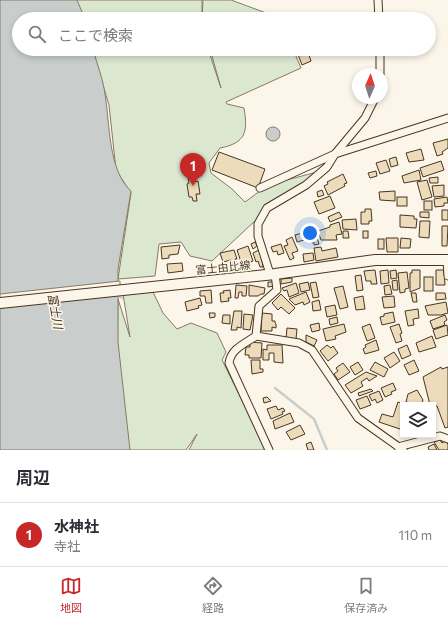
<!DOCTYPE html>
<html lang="ja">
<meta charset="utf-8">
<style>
:root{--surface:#fff;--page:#f2f2f3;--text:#2b2b33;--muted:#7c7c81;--line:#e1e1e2;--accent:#c62828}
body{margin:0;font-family:Commissioner,"Noto Sans JP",sans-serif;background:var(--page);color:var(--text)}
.controls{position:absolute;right:12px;bottom:12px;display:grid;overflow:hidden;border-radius:0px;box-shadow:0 2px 6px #0003}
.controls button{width:36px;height:36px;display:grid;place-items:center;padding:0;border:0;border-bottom:1px solid var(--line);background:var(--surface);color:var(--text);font:20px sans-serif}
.compass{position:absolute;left:352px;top:68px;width:36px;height:36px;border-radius:50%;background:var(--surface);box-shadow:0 2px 6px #0003;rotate:3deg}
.you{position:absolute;left:310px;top:233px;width:14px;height:14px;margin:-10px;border:3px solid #fff;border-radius:50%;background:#1a73e8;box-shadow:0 0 0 6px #1a73e833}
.badge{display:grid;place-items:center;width:26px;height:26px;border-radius:50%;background:var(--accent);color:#fff;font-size:13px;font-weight:700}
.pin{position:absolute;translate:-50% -33px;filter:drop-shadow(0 1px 2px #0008)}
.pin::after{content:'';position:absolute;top:21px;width:14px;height:12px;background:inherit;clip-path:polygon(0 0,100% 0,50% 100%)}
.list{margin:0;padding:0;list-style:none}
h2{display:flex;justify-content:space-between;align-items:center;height:52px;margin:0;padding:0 16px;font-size:17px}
h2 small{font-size:13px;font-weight:400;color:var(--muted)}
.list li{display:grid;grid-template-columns:26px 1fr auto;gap:12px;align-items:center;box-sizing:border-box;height:64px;padding:0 16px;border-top:1px solid var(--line)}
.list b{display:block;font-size:15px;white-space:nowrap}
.list p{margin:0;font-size:13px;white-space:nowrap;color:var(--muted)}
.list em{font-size:13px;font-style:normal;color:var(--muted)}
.icon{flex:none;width:22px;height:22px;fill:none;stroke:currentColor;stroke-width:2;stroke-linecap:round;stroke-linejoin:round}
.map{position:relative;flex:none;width:448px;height:450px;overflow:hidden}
.search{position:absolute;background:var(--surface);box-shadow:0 2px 6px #0003;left:12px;right:12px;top:12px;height:44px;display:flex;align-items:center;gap:10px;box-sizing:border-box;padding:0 14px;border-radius:22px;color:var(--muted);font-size:15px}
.sheet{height:116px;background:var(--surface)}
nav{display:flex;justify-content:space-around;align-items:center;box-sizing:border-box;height:56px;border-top:1px solid var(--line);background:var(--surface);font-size:11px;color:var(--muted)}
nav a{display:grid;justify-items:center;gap:2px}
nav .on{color:var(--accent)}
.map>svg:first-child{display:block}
.green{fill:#dce7d0;stroke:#887966}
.water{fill:#c9cecd;stroke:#887966}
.pier{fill:#fbf6e9;stroke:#887966}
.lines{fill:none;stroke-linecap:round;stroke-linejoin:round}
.stream{stroke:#c9cecd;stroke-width:2.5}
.building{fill:#ecdcbc;stroke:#4a3520}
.street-casing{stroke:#4a3520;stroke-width:9}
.secondary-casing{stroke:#4a3520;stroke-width:12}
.street{stroke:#fbf6e9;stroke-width:7}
.secondary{stroke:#fbf6e9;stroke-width:10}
.labels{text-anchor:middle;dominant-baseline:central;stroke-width:3;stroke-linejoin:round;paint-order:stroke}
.street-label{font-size:11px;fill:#4a3520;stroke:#fbf6e9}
.water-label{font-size:12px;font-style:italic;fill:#4a3520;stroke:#fbf6e9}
</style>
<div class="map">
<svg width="448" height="450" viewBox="0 0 448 450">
<rect width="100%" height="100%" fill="#fbf6e9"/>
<g class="green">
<path d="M77,0H202V19H82Z"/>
<path d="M203,0H231L277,17L271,19H202Z"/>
<path d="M92,49H208L221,88L210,49H293L301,68L226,102L227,104L244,108C248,132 246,143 220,148L209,163L211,173L232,189L245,202L268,185L317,172L256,220L212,261L190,256L181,242L159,244L155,276L118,279L131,193L116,170L109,105Z"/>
<path d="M153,292L163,313L177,329L191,323L217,333L226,352L222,360L267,450H189L197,434L186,450H116L118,299L130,337L123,294Z"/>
</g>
<g class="water">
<path d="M0,0H77L85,19H19V49H93C97,64 103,79 105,94C110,124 108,170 131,191L118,269V342L130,450H0Z"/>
<circle cx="273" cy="134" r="7"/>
</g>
<path class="pier" d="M120,281V295L0,308V294Z"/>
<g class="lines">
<g class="stream">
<path d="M116,295L122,298"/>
<path d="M275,388L314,419L327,450"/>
</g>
</g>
<g class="building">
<path d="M296,49H307L311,61L302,65Z"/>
<path d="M448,139V148L442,152L443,154L437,156L433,143Z"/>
<path d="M421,149L424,160L409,162L406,153Z"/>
<path d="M219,152L265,169L258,188L212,170Z"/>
<path d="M396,157L398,165L391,167L389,159Z"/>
<path d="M386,160L390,171L380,174L376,163Z"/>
<path d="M441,161L444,170L423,177L420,168Z"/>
<path d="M419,170L421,180L404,183L402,176Z"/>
<path d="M376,171L377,176L370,178L368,173Z"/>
<path d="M343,174L347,183L344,184L345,186L328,195L324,186L328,184L327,182Z"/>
<path d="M195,176V182L198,181L200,194H196L197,201H193L192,197H189L187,184L189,183L188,177Z"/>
<path d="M438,177V183H430L429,178Z"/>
<path d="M427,180L432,197L422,200L417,182Z"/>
<path d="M444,185V196L434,197L432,186Z"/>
<path d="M322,190L324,195L318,197L317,192Z"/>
<path d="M395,191V201L380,200L379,192Z"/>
<path d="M330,196L335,208L319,214L314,202Z"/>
<rect x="397" y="197" width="10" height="9"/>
<path d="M447,197L448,203H444V206L435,207L434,199Z"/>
<rect x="424" y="201" width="8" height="9"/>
<path d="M365,209H371L372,221H369V224H361V212H365Z"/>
<rect x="442" y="210" width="6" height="10"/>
<path d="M339,212L342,217L330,222L328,217Z"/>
<path d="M420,212H429V218L420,217Z"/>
<path d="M400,215L414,216V219H417L416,228L400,227Z"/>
<path d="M356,219L357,230L343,229L342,220Z"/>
<path d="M420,221H430L429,238L419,237Z"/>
<path d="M339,222L342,234L336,235L337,240H321L318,231L330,227V225Z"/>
<path d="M442,226H448L447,246H442Z"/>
<path d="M315,231L319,244L314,245V242L312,243L309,232Z"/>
<path d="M343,231H348L349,238H343Z"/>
<rect x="363" y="231" width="5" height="7"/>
<path d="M306,232L308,239L297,242L295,235Z"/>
<path d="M292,237L298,251L292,253L294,258L290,260L284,246L288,245L286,240Z"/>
<path d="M386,238H398V252H387Z"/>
<path d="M401,238L411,239L410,248H400Z"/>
<rect x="378" y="239" width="6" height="10"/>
<path d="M255,242L257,246L253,249L251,244Z"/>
<path d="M281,244L284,253L278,255L277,251L273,252L271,247Z"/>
<path d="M180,245L178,254L169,255V258L162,259L161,247Z"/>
<path d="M248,246L253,261L242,265L237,250Z"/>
<path d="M321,247L322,251L336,248L338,257L316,261L314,248Z"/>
<path d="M234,250L237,259H235L236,262L232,263L231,260L223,262L220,253Z"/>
<path d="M259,250L262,260L263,267H260L258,261L256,262L253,253Z"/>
<path d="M313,253L314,260L304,262L303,254Z"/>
<path d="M182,263L183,271L168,273L167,264Z"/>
<path d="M375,270L377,284H371V281H366L364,271Z"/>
<path d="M388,270L389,283L381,284L380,271Z"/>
<path d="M396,270L397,278L391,279L390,271Z"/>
<path d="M412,270H420V288L410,292V273H412Z"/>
<path d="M436,270H444L445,285H436Z"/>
<path d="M407,272L409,288L405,289V292L400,293L398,273Z"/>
<path d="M361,275L363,290L357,291L355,276Z"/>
<rect x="424" y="277" width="9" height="14"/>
<path d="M292,278V282L281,284V279Z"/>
<path d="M397,280L398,290H393L392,281Z"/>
<path d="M268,282H274V286L268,287Z"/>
<path d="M308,282L310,290L301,292L299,284Z"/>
<path d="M316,282L319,297L313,298L310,283Z"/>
<path d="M296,283L299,293L289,297L287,290L284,291L282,288Z"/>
<path d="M236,285L247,286L246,296H242V292H239L238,298H235Z"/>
<path d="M249,285L265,288L264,294H261L258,296H249Z"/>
<path d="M390,285L392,294L385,295L384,286Z"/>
<path d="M343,286L348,307L340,309L334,288Z"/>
<path d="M211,290L212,303H206L205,296H200V291Z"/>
<path d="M230,290L231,298H228L229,301L221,302L220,293H224L223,291Z"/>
<path d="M306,292L310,302L304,305L303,302L295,305L289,299Z"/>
<path d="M411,293H416L417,302H413Z"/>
<path d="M436,293H445L446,299L436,300Z"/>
<path d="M281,294L295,308L289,314L281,307L278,310L272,303Z"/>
<path d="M363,296L365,309L356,310L354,298Z"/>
<path d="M394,296L395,307L384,308L382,297Z"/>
<path d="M200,298L202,305L198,306L199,308L187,311L185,302Z"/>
<path d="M319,300L321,310L313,311L312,302Z"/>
<path d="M446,302L448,313L441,315H428L425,306Z"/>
<path d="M335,305L337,315L327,317L325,307Z"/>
<path d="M418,309L419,318L413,319L414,325L408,326L405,311Z"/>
<path d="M234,311H242L241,328L237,327V330H231Z"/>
<path d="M393,312L395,322L382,325L380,317L384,316V314Z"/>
<path d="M209,313H215V317L210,318Z"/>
<path d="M262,313L272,314V321H275V323L276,324V328L272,327V331H261Z"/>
<path d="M244,314L253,315L250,330L243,329Z"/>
<path d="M223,315H230V324L222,323Z"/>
<path d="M445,315L447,320L444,322L445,325L433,329L430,321Z"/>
<path d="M337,317L338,323L330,325L329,319Z"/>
<path d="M319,323L320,330L312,332L310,325Z"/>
<path d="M344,324L346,332L335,336L336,339L326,341L323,329Z"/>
<path d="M370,324L375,338L367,341L362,327Z"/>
<path d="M399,324L402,333L400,334L402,341L396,343L390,327Z"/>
<path d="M447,325L448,335L436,339L433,330Z"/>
<path d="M287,328L297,329L296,339H286Z"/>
<path d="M306,335L317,340L314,346L306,342Z"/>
<path d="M432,336L436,347L419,352L416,343Z"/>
<path d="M376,340L379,350L365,354L363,349L366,347L365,345Z"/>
<path d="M250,342L262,343L261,358H249V355H245L246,347H250Z"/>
<path d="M267,345H282L283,363L274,362V353H269V360H263V349L267,350Z"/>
<path d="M327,345L331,348L333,346L338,353L328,361L320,351Z"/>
<path d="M407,345L411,355L402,359L398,349Z"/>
<path d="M394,352L400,361L390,368L384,358Z"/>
<path d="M251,360H260V369H263V372L252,374Z"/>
<path d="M414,360L419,371L409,375L404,365Z"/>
<path d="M358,362L363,370L355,375L350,367Z"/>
<path d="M375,362L388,369L384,377L370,370Z"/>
<path d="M343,363L350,372L338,380L334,374L338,371L336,368Z"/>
<path d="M441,367L442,369L448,367V427L445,428L437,406L430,405L423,377Z"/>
<path d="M366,372L377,376L369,381L367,378L361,382L363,386L351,393L345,385Z"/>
<path d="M393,383L396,390L391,392L392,394L385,397L381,388Z"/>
<path d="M371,389L373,391L359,396L358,393Z"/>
<path d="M417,390L423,400L421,405L406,402L408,394Z"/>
<path d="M379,391L383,400L377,403L375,399L372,401L369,395Z"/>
<path d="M367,396L371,405L360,409L356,400Z"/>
<path d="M267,397L271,401L264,403L263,398Z"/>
<path d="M398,402L408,405H403V430L379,422L382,414L393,417Z"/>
<path d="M276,406L278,410L283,408L285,411L282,412L283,414L271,419L267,409Z"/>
<path d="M290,413L294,422L275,429L273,421Z"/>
<path d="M300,425L305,434L291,440L286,432Z"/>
<path d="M440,440L442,443L445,441L448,444V450H439L434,442Z"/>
<path d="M311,442L314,450H308L306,444Z"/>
<path d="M434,444L437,450H429L428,447Z"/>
</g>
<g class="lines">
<defs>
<g id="street">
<path d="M378,0L379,19"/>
<path d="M380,74V49"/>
<path d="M260,188L335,154L448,118"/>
<path d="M447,260L448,276"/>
<path d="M270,274L258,236V224L267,208L306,185L327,167L335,154L365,118L375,98"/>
<path d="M256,336L259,306L277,290L275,274"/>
<path d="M398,447L440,436L448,439"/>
<path d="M269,450L229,363C231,349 244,344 256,336L299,343L312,350L358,418L403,450"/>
</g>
<path id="secondary" d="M0,303L275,274L375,260H448"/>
</defs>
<use href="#street" class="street-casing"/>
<use href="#secondary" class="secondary-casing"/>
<use href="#street" class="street"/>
<use href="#secondary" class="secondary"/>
</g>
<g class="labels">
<g class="street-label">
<text transform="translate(223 267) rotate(-6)">富士由比線</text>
</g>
<g class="water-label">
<text transform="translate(56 311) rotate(80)">富士川</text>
</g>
</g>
</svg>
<div class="controls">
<button><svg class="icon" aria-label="layers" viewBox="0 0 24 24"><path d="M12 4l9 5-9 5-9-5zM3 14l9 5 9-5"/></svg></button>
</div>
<svg class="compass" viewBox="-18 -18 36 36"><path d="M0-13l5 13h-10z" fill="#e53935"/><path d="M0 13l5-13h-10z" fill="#7c7c81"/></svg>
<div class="you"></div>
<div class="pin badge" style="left:193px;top:186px">1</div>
<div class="search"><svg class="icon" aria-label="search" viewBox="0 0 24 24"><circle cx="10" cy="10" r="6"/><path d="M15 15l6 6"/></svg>ここで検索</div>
</div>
<section class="sheet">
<h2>周辺<small></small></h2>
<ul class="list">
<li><span class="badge">1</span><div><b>水神社</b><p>寺社</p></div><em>110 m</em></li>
</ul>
</section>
<nav>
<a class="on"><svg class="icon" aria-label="map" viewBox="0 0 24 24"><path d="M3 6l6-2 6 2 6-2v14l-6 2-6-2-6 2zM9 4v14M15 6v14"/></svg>地図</a>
<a><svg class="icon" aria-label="directions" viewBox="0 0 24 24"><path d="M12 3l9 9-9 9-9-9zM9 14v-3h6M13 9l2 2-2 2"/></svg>経路</a>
<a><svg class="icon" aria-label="saved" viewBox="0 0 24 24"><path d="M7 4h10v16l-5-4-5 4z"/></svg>保存済み</a>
</nav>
